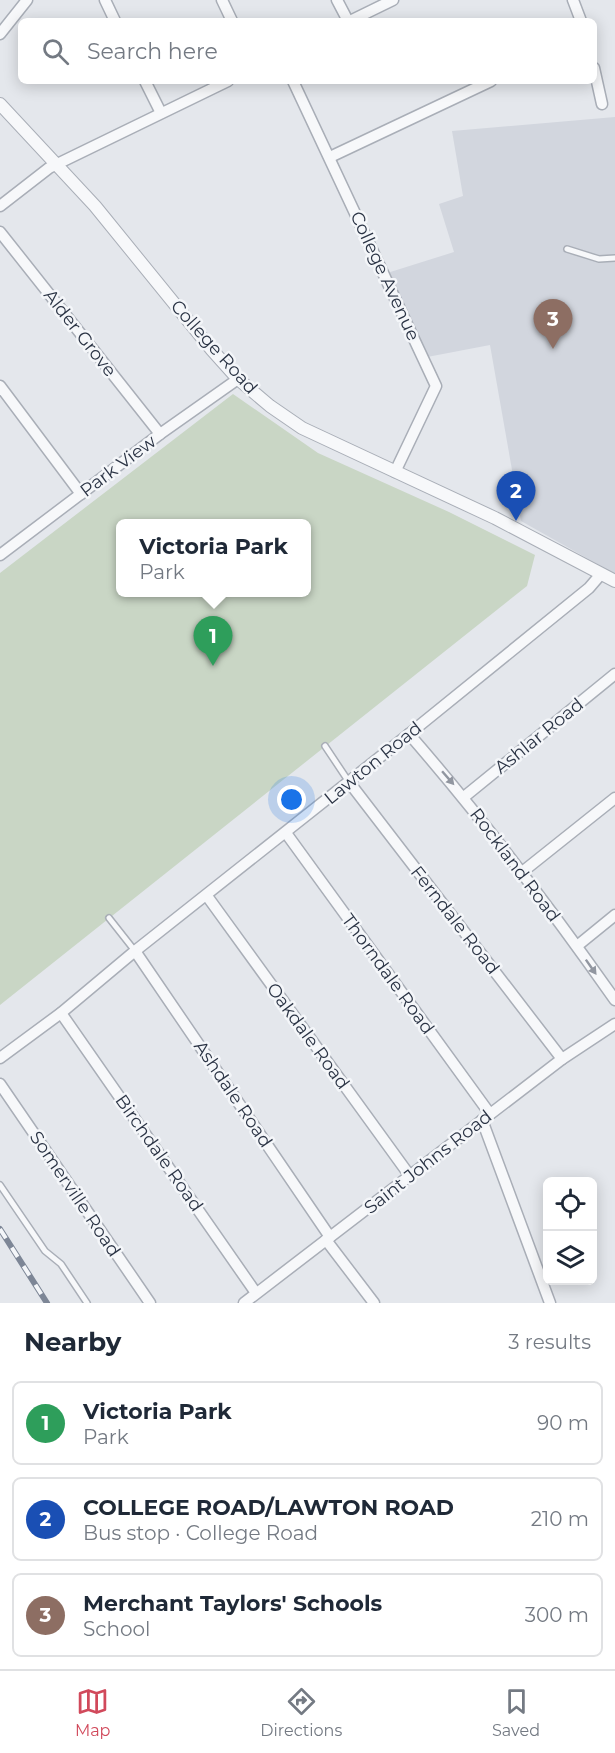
<!DOCTYPE html>
<meta charset="utf-8">
<style>
:root{--surface:#fff;--page:#f2f2f3;--text:#1f2937;--muted:#747a83;--line:#e0e1e3;--accent:#d1495b}
body{margin:0;font-family:Montserrat,sans-serif;background:var(--page);color:var(--text)}
.controls{position:absolute;right:18px;bottom:18px;display:grid;overflow:hidden;border-radius:9px;box-shadow:0 3px 15px #0003}
.controls button{width:54px;height:54px;display:grid;place-items:center;padding:0;border:0;border-bottom:2px solid var(--line);background:var(--surface);color:var(--text);font:30px sans-serif}
.you{position:absolute;left:292px;top:800px;width:21px;height:21px;margin:-15px;border:4px solid #fff;border-radius:50%;background:#1a73e8;box-shadow:0 0 0 9px #1a73e833}
.badge{display:grid;place-items:center;width:39px;height:39px;border-radius:50%;background:var(--accent);color:#fff;font-size:20px;font-weight:700}
.pin{position:absolute;translate:-50% -50px;filter:drop-shadow(0 2px 3px #0008)}
.pin::after{content:'';position:absolute;top:32px;width:21px;height:18px;background:inherit;clip-path:polygon(0 0,100% 0,50% 100%)}
.popup{position:absolute;left:116px;top:519px;width:195px;height:78px;box-sizing:border-box;display:grid;place-content:center;border-radius:9px;background:var(--surface);filter:drop-shadow(0 2px 4px #0005);font-size:20px;white-space:nowrap;color:var(--muted)}
.popup b{font-size:22px;color:var(--text)}
.popup::after{content:'';position:absolute;left:50%;top:100%;margin-left:-12px;border:12px solid transparent;border-top-color:var(--surface)}
.list{margin:0;padding:0;list-style:none}
h2{display:flex;justify-content:space-between;align-items:center;height:78px;margin:0;padding:0 24px;font-size:26px}
h2 small{font-size:20px;font-weight:400;color:var(--muted)}
.list li{display:grid;grid-template-columns:39px 1fr auto;gap:18px;align-items:center;box-sizing:border-box;height:84px;margin:0 12px 12px;padding:0 12px;border:2px solid var(--line);border-radius:9px}
.list b{display:block;font-size:22px;white-space:nowrap}
.list p{margin:0;font-size:20px;white-space:nowrap;color:var(--muted)}
.list em{font-size:20px;font-style:normal;color:var(--muted)}
.icon{flex:none;width:33px;height:33px;fill:none;stroke:currentColor;stroke-width:2;stroke-linecap:round;stroke-linejoin:round}
.map{position:relative;flex:none;width:615px;height:1303px;overflow:hidden}
.search{position:absolute;background:var(--surface);box-shadow:0 3px 15px #0003;left:18px;right:18px;top:18px;height:66px;display:flex;align-items:center;gap:15px;box-sizing:border-box;padding:0 21px;border-radius:9px;color:var(--muted);font-size:22px}
.sheet{height:366px;background:var(--surface)}
nav{display:flex;justify-content:space-around;align-items:center;box-sizing:border-box;height:84px;border-top:2px solid var(--line);background:var(--surface);font-size:16px;color:var(--muted)}
nav a{display:grid;justify-items:center;gap:3px}
nav .on{color:var(--accent)}
.map>svg:first-child{display:block}
.built{fill:#d2d6de}
.green{fill:#c9d6c5;fill-rule:evenodd}
.lines{fill:none;stroke-linecap:round;stroke-linejoin:round}
.service-casing{stroke:#a9aeb7;stroke-width:8}
.minor-casing{stroke:#a9aeb7;stroke-width:13}
.tertiary-casing{stroke:#a9aeb7;stroke-width:14}
.service{stroke:#f7f8fa;stroke-width:5}
.minor{stroke:#f7f8fa;stroke-width:10}
.tertiary{stroke:#f7f8fa;stroke-width:12}
.rail-casing{stroke:#7d8696;stroke-width:6}
.rail{stroke:#f4f6f9;stroke-width:4;stroke-dasharray:11;stroke-linecap:butt}
.oneway{fill:#9196a0}
.labels{text-anchor:middle;dominant-baseline:central;stroke-width:5;stroke-linejoin:round;paint-order:stroke}
.street-label{font-size:18px;fill:#2b3445;stroke:#f4f6f9}
</style>
<div class="map">
<svg width="615" height="1303" viewBox="0 0 615 1303">
<rect width="100%" height="100%" fill="#e4e7ec"/>
<path class="built" d="M615,117V574L521,521L490,345L422,358L384,274L454,252L439,204L463,196L452,131Z"/>
<path class="green" d="M233,394L318,453L449,512L535,555L527,586L0,1005V573ZM120,524H306V592H120Z"/>
<g class="lines">
<defs>
<g id="service">
<path d="M567,249L599,259L615,258"/>
<path d="M325,746L349,782"/>
<path d="M109,918L135,951"/>
<path d="M0,1185L45,1251L61,1264L87,1303"/>
</g>
<g id="minor">
<path d="M105,0L115,21"/>
<path d="M222,0L232,21"/>
<path d="M337,0L348,21"/>
<path d="M573,0L581,21"/>
<path d="M350,21L393,0"/>
<path d="M0,34L27,0"/>
<path d="M594,68L602,104"/>
<path d="M145,81L161,113"/>
<path d="M293,81L436,386L395,472"/>
<path d="M330,157L491,81"/>
<path d="M0,206L49,168L228,81"/>
<path d="M0,232L160,434"/>
<path d="M0,386L81,494"/>
<path d="M0,555L160,434L238,379"/>
<path d="M409,734C483,819 551,909 615,1000"/>
<path d="M349,782L562,1059"/>
<path d="M464,797L615,674"/>
<path d="M286,833L490,1114"/>
<path d="M521,873L615,798"/>
<path d="M207,896L410,1176"/>
<path d="M577,946L615,915"/>
<path d="M135,951L330,1237"/>
<path d="M61,1013L256,1293"/>
<path d="M0,1058L61,1013L135,951L409,734L589,588L601,574"/>
<path d="M0,1084L150,1303"/>
<path d="M482,1120L550,1303"/>
<path d="M326,1240L374,1303"/>
<path d="M244,1303L562,1059L615,1024"/>
</g>
<path id="tertiary" d="M0,104L95,206L212,350L238,379L270,406L302,428L495,518L615,581"/>
</defs>
<use href="#service" class="service-casing"/>
<use href="#minor" class="minor-casing"/>
<use href="#tertiary" class="tertiary-casing"/>
<use href="#service" class="service"/>
<use href="#minor" class="minor"/>
<use href="#tertiary" class="tertiary"/>
<defs>
<path id="rail" d="M0,1229L47,1303"/>
</defs>
<use href="#rail" class="rail-casing"/>
<use href="#rail" class="rail"/>
</g>
<defs><path id="oneway-solid" d="M-6-.8H1V-3.2L6.5 0L1 3.2V.8H-6Z" transform="scale(1.5)"/></defs>
<g class="oneway">
<use href="#oneway-solid" transform="translate(448 778) rotate(49)"/>
<use href="#oneway-solid" transform="translate(591 967) rotate(55)"/>
</g>
<g class="labels">
<g class="street-label">
<text transform="translate(385 276) rotate(65)">College Avenue</text>
<text transform="translate(80 333) rotate(52)">Alder Grove</text>
<text transform="translate(214 347) rotate(48)">College Road</text>
<text transform="translate(118 466) rotate(-37)">Park View</text>
<text transform="translate(539 736) rotate(-39)">Ashlar Road</text>
<text transform="translate(373 763) rotate(-39)">Lawton Road</text>
<text transform="translate(515 865) rotate(53)">Rockland Road</text>
<text transform="translate(455 920) rotate(52)">Ferndale Road</text>
<text transform="translate(388 974) rotate(54)">Thorndale Road</text>
<text transform="translate(308 1036) rotate(54)">Oakdale Road</text>
<text transform="translate(233 1094) rotate(56)">Ashdale Road</text>
<text transform="translate(159 1153) rotate(55)">Birchdale Road</text>
<text transform="translate(428 1162) rotate(-38)">Saint Johns Road</text>
<text transform="translate(75 1194) rotate(56)">Somerville Road</text>
</g>
</g>
</svg>
<div class="controls">
<button><svg class="icon" aria-label="locate" viewBox="0 0 24 24"><circle cx="12" cy="12" r="6"/><path d="M12 2v4M12 18v4M2 12h4M18 12h4"/></svg></button>
<button><svg class="icon" aria-label="layers" viewBox="0 0 24 24"><path d="M12 4l9 5-9 5-9-5zM3 14l9 5 9-5"/></svg></button>
</div>
<div class="you"></div>
<div class="pin badge" style="left:213px;top:666px;background:#2e9e5b">1</div>
<div class="popup"><b>Victoria Park</b>Park</div>
<div class="pin badge" style="left:516px;top:521px;background:#1a4fb4">2</div>
<div class="pin badge" style="left:553px;top:349px;background:#8d6e63">3</div>
<div class="search"><svg class="icon" aria-label="search" viewBox="0 0 24 24"><circle cx="10" cy="10" r="6"/><path d="M15 15l6 6"/></svg>Search here</div>
</div>
<section class="sheet">
<h2>Nearby<small>3 results</small></h2>
<ul class="list">
<li><span class="badge" style="background:#2e9e5b">1</span><div><b>Victoria Park</b><p>Park</p></div><em>90 m</em></li>
<li><span class="badge" style="background:#1a4fb4">2</span><div><b>COLLEGE ROAD/LAWTON ROAD</b><p>Bus stop · College Road</p></div><em>210 m</em></li>
<li><span class="badge" style="background:#8d6e63">3</span><div><b>Merchant Taylors' Schools</b><p>School</p></div><em>300 m</em></li>
</ul>
</section>
<nav>
<a class="on"><svg class="icon" aria-label="map" viewBox="0 0 24 24"><path d="M3 6l6-2 6 2 6-2v14l-6 2-6-2-6 2zM9 4v14M15 6v14"/></svg>Map</a>
<a><svg class="icon" aria-label="directions" viewBox="0 0 24 24"><path d="M12 3l9 9-9 9-9-9zM9 14v-3h6M13 9l2 2-2 2"/></svg>Directions</a>
<a><svg class="icon" aria-label="saved" viewBox="0 0 24 24"><path d="M7 4h10v16l-5-4-5 4z"/></svg>Saved</a>
</nav>
